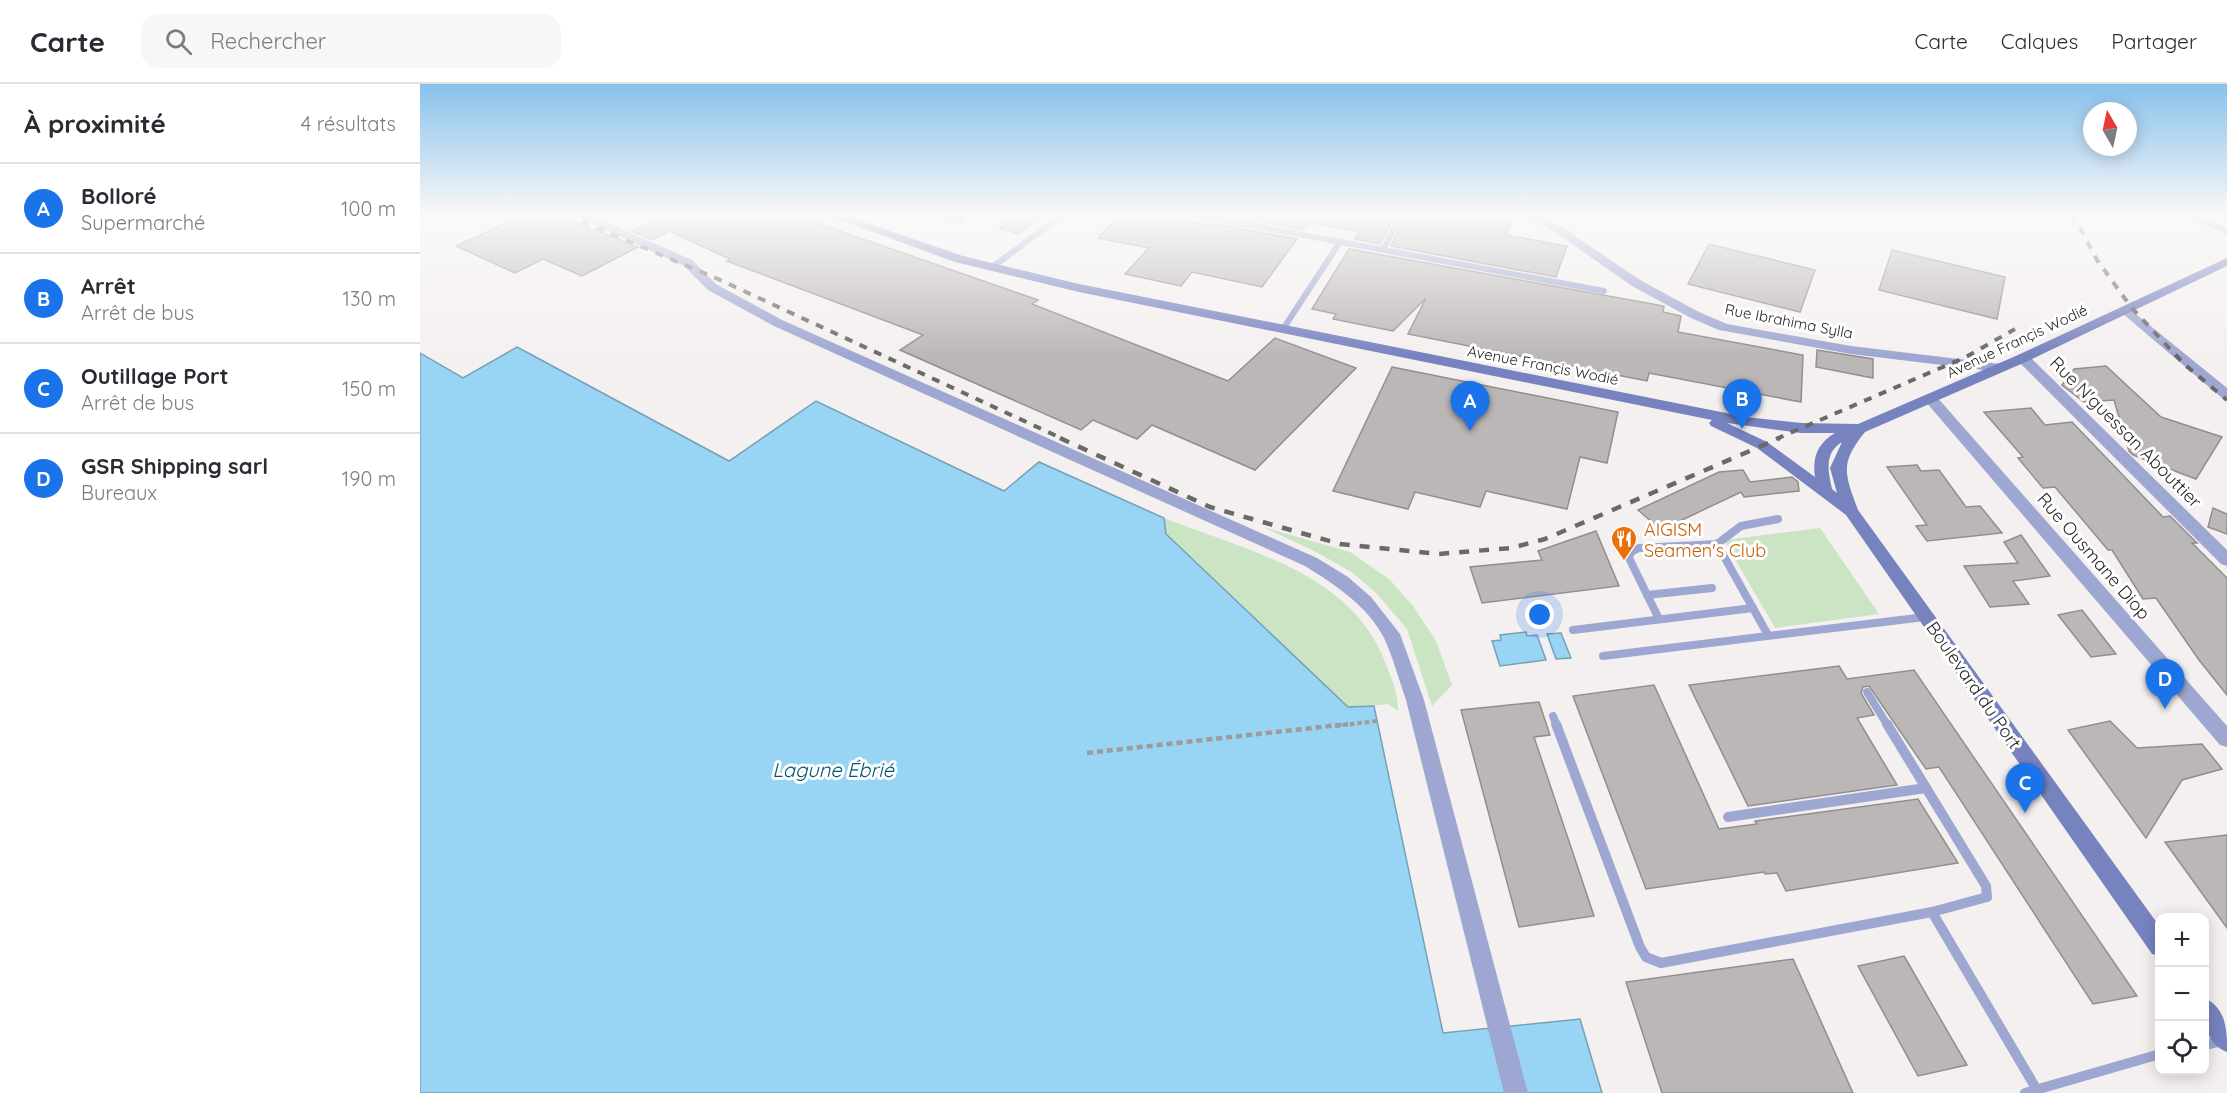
<!DOCTYPE html>
<html lang="fr">
<meta charset="utf-8">
<style>
:root{--surface:#fff;--page:#f7f7f7;--text:#2b2b33;--muted:#7c7c81;--line:#e1e1e2;--accent:#1a73e8}
body{margin:0;font-family:Quicksand,sans-serif;background:var(--page);color:var(--text)}
.controls{position:absolute;right:18px;bottom:18px;display:grid;overflow:hidden;border-radius:12px;box-shadow:0 3px 15px #0003}
.controls button{width:54px;height:54px;display:grid;place-items:center;padding:0;border:0;border-bottom:2px solid var(--line);background:var(--surface);color:var(--text);font:30px sans-serif}
.compass{position:absolute;left:1663px;top:18px;width:54px;height:54px;border-radius:50%;background:var(--surface);box-shadow:0 3px 15px #0003;rotate:351deg}
.you{position:absolute;left:1120px;top:531px;width:21px;height:21px;margin:-15px;border:4px solid #fff;border-radius:50%;background:#1a73e8;box-shadow:0 0 0 9px #1a73e833}
.badge{display:grid;place-items:center;width:39px;height:39px;border-radius:50%;background:var(--accent);color:#fff;font-size:20px;font-weight:700}
.pin{position:absolute;translate:-50% -50px;filter:drop-shadow(0 2px 3px #0008)}
.pin::after{content:'';position:absolute;top:32px;width:21px;height:18px;background:inherit;clip-path:polygon(0 0,100% 0,50% 100%)}
.list{margin:0;padding:0;list-style:none}
h2{display:flex;justify-content:space-between;align-items:center;height:78px;margin:0;padding:0 24px;font-size:26px}
h2 small{font-size:20px;font-weight:400;color:var(--muted)}
.list li{display:grid;grid-template-columns:39px 1fr auto;gap:18px;align-items:center;box-sizing:border-box;height:90px;padding:0 24px;border-top:2px solid var(--line)}
.list b{display:block;font-size:22px;white-space:nowrap}
.list p{margin:0;font-size:20px;white-space:nowrap;color:var(--muted)}
.list em{font-size:20px;font-style:normal;color:var(--muted)}
.icon{flex:none;width:33px;height:33px;fill:none;stroke:currentColor;stroke-width:2;stroke-linecap:round;stroke-linejoin:round}
.map{position:relative;flex:none;width:1807px;height:1009px;overflow:hidden}
header{display:flex;align-items:center;gap:36px;box-sizing:border-box;height:84px;padding:0 30px;background:var(--surface);border-bottom:2px solid var(--line)}
header strong{font-size:28px}
nav{display:flex;gap:33px;margin-inline-start:auto;font-size:21px}
.search{width:420px;height:54px;background:var(--page);display:flex;align-items:center;gap:15px;box-sizing:border-box;padding:0 21px;border-radius:18px;color:var(--muted);font-size:22px}
main{display:flex}
aside{flex:1;background:var(--surface)}
.map>svg:first-child{display:block}
.green{fill:#cbe4c4}
.water{fill:#98d4f3;stroke:#76a0b6;stroke-width:1.5}
.building{fill:#bbb7b6;stroke:#928e8d;stroke-width:1.5}
.lines{fill:none;stroke-linecap:round;stroke-linejoin:round}
.path-far1{stroke:#9e9b9a;stroke-width:4;stroke-dasharray:4.5 3;stroke-linecap:butt}
.path{stroke:#9e9b9a;stroke-width:4.5;stroke-dasharray:6 4;stroke-linecap:butt}
.service-far2{stroke:#9ea7d1;stroke-width:6}
.service-far1{stroke:#9ea7d1;stroke-width:8}
.service{stroke:#9ea7d1;stroke-width:10}
.minor{fill:#9ea7d1;fill-rule:evenodd}
.tertiary{fill:#9ea7d1;fill-rule:evenodd}
.secondary{fill:#7783bf;fill-rule:evenodd}
.rail-far1{stroke:#6b6868;stroke-width:4;stroke-dasharray:8 8;stroke-linecap:butt}
.rail{stroke:#6b6868;stroke-width:4.5;stroke-dasharray:10 10;stroke-linecap:butt}
.labels{text-anchor:middle;dominant-baseline:central;stroke-width:6;stroke-linejoin:round;paint-order:stroke}
.far-street-label{font-size:15px;fill:#282626;stroke:#fff}
.street-label{font-size:18px;fill:#282626;stroke:#fff}
.food-label{font-size:18px;fill:#c56008;stroke:#fff;text-anchor:start}
.water-label{font-size:20px;font-style:italic;fill:#045674;stroke:#fff}
</style>
<header>
<strong>Carte</strong>
<div class="search"><svg class="icon" aria-label="search" viewBox="0 0 24 24"><circle cx="10" cy="10" r="6"/><path d="M15 15l6 6"/></svg>Rechercher</div>
<nav><a>Carte</a><a>Calques</a><a>Partager</a></nav>
</header>
<main>
<aside>
<h2>À proximité<small>4 résultats</small></h2>
<ul class="list">
<li><span class="badge">A</span><div><b>Bolloré</b><p>Supermarché</p></div><em>100 m</em></li>
<li><span class="badge">B</span><div><b>Arrêt</b><p>Arrêt de bus</p></div><em>130 m</em></li>
<li><span class="badge">C</span><div><b>Outillage Port</b><p>Arrêt de bus</p></div><em>150 m</em></li>
<li><span class="badge">D</span><div><b>GSR Shipping sarl</b><p>Bureaux</p></div><em>190 m</em></li>
</ul>
</aside>
<div class="map">
<svg width="1807" height="1009" viewBox="0 0 1807 1009">
<rect width="100%" height="100%" fill="#f4f0ef"/>
<g class="green">
<path d="M744,434C827,467 935,489 967,583C973,598 978,611 978,627L968,620L928,624L746,450Z"/>
<path d="M843,443L930,468L969,495L993,522L1016,557L1032,601L1012,622L987,545L957,510L933,489L898,469Z"/>
<path d="M1400,444L1459,530L1355,544L1304,456Z"/>
</g>
<g class="water">
<path d="M97,263L309,377L396,317L584,407L619,378L744,434L746,450L928,623L954,622L1023,949L1160,935L1182,1009H0V269L43,294Z"/>
<path d="M1106,548L1107,552L1117,551L1126,576L1080,582L1072,557L1081,556L1080,551Z"/>
<path d="M1141,549L1151,574L1136,575L1127,550Z"/>
</g>
<g class="building">
<path d="M104,131H138L218,163L162,192L123,175L95,189L36,162Z"/>
<path d="M245,131H374L618,216L612,220L808,297L855,254L936,284L835,386L732,341L717,355L673,336L661,346L480,266L503,251L307,177L310,175L249,147L232,156L212,147Z"/>
<path d="M597,131H623L598,150L579,144Z"/>
<path d="M700,131H733L789,142V139L877,155L842,203L772,188L761,202L705,190L729,164L678,154Z"/>
<path d="M806,131H975L960,160L935,155L939,148L893,139L894,133L884,146Z"/>
<path d="M986,131H1095L1086,151L1147,162L1136,193L971,162Z"/>
<path d="M1289,160L1395,186L1380,228L1268,200Z"/>
<path d="M929,165L1244,222L1243,228L1261,232L1258,248L1383,271L1381,318L1229,289L1227,297L988,250L1006,214L973,247L913,235L916,230L892,225Z"/>
<path d="M1472,166L1585,193L1577,235L1459,206Z"/>
<path d="M1397,266L1453,275V294L1396,283Z"/>
<path d="M1686,282L1741,333L1802,353L1776,395L1713,371L1709,367L1694,316L1664,318L1642,301L1654,285Z"/>
<path d="M972,283L1198,328L1187,379L1160,373L1147,425L1066,407L1060,423L995,408L988,425L913,407Z"/>
<path d="M1611,324L1625,341L1652,338L1743,433L1750,432L1777,459H1772L1807,494V611L1779,576L1736,514L1723,515L1692,466H1688L1635,403L1623,404L1598,374L1603,373L1564,328Z"/>
<path d="M1497,381L1501,387L1519,386L1546,423L1560,422L1582,449L1507,457L1496,442L1507,441L1467,383Z"/>
<path d="M1323,386L1330,398L1372,393L1378,398L1379,407L1324,413L1321,408L1241,446L1218,426L1299,388Z"/>
<path d="M1793,424L1807,430V450L1788,443Z"/>
<path d="M1176,447L1199,502L1062,519L1050,483L1122,476L1118,467Z"/>
<path d="M1601,451L1630,492L1593,497L1609,520L1570,523L1544,482L1598,479L1584,458Z"/>
<path d="M1662,526L1696,570L1671,573L1638,531Z"/>
<path d="M1419,582L1427,595L1494,586L1717,912L1673,920L1519,683L1506,685L1449,602L1443,603L1441,609L1454,631L1437,634L1477,701L1328,722L1269,601Z"/>
<path d="M1234,601L1299,745L1337,740L1335,737L1498,715L1538,779L1366,807L1357,789L1345,790L1344,788L1226,805L1153,612Z"/>
<path d="M1119,618L1130,651L1114,653L1174,832L1099,843L1041,626Z"/>
<path d="M1690,637L1717,664L1782,660L1802,685L1762,696L1726,754L1648,646Z"/>
<path d="M1807,751V844L1745,758Z"/>
<path d="M1484,872L1547,981L1498,992L1438,882Z"/>
<path d="M1373,875L1433,1009H1242L1206,898Z"/>
</g>
<g class="lines">
<path class="path-far1" d="M915,642L957,637"/>
<path class="path" d="M667,669L928,640"/>
<g class="service-far2">
<path d="M523,131L541,136"/>
<path d="M776,131L1184,207"/>
<path d="M1771,131L1807,147"/>
<path d="M963,166L981,131"/>
<path d="M571,184L643,131"/>
<path d="M863,245L920,158"/>
</g>
<g class="service-far1">
<path d="M1297,460L1348,551"/>
<path d="M1227,511L1292,504"/>
<path d="M1239,535L1209,474L1211,468L1219,464L1297,460L1321,442L1358,435"/>
<path d="M1153,546L1333,524"/>
<path d="M1183,572L1505,533"/>
<path d="M1447,608L1468,642"/>
<path d="M1133,632L1137,642"/>
</g>
<g class="service">
<path d="M1136,640L1220,863L1226,873L1241,879L1512,828L1567,813L1566,802L1467,640"/>
<path d="M1308,733L1506,704"/>
<path d="M1512,828L1617,1006"/>
<path d="M1784,961L1803,957"/>
<path d="M1605,1009L1740,970"/>
</g>
<g class="minor">
<path d="M1104,131H1118L1139,141L1220,196L1279,228L1307,240L1431,262L1580,280L1587,284L1580,288L1431,270L1299,246L1271,234L1212,202L1131,145Z"/>
<path d="M1706,222L1807,304V315L1802,314L1702,229L1700,226Z"/>
<path d="M1603,270L1608,271L1807,466V482L1801,480L1598,277V271Z"/>
<path d="M1511,311L1516,312L1807,642V663L1800,661L1506,318V312Z"/>
</g>
<path class="tertiary" d="M154,131H169L272,176L296,200L362,236L897,474L928,493L951,513L980,550L1004,616L1108,1009H1084L986,616C979,596 973,573 964,554C948,522 914,500 885,482L354,242L288,206L264,182Z"/>
<g class="secondary">
<path d="M407,131H423L543,172L659,200L1326,333L1381,339L1438,340L1598,271L1807,174V182L1608,277L1445,348C1419,380 1425,390 1438,426L1740,843V872L1732,870L1426,431L1337,364L1291,342L1289,339L1292,336L659,208L535,178ZM1307,339L1381,349H1415C1398,359 1392,373 1395,393L1347,358ZM1422,358L1410,384L1417,409L1412,405C1408,387 1404,369 1422,358Z"/>
<path d="M1784,914C1807,924 1807,947 1807,968C1784,959 1784,936 1784,914Z"/>
</g>
<g class="rail-far1">
<path d="M147,131L298,195L643,355"/>
<path d="M1650,131L1657,138L1677,176L1711,223L1764,280L1807,316"/>
<path d="M1356,355L1546,273L1595,245"/>
</g>
<path class="rail" d="M640,354L790,423L920,460L1018,470L1091,464L1125,455L1360,354"/>
</g>
<linearGradient id="sky" x2="0" y2="1"><stop stop-color="#88c1ec"/><stop offset="0.48" stop-color="#faf8f8"/><stop offset="1" stop-color="#faf8f8" stop-opacity="0"/></linearGradient>
<rect width="1807" height="272" fill="url(#sky)"/>
<defs>
<symbol id="restaurant-pin" viewBox="-11 -11 22 30"><path d="M0 17L-7.5 6A9.5 9.5 0 1 1 7.5 6Z" fill="#e8710a" stroke="#fff"/><path d="M-5-6h1v4h1v-4h1v4h1v-4h1v5L-1.5 .5V6h-2V.5L-5-1ZM5-6V6H3V1.5H1.5Q1.5-4 5-6Z" fill="#fff"/></symbol>
</defs>
<g fill-rule="evenodd">
<use href="#restaurant-pin" x="1189" y="440" width="30" height="40"/>
</g>
<g class="labels">
<g class="far-street-label">
<text transform="translate(1369 237) rotate(11)">Rue Ibrahima Sylla</text>
<text transform="translate(1597 257) rotate(-25)">Avenue Françis Wodié</text>
<text transform="translate(1123 281) rotate(11)">Avenue Françis Wodié</text>
</g>
<g class="street-label">
<text transform="translate(1706 348) rotate(45)">Rue N'guessan Abouttier</text>
<text transform="translate(1674 472) rotate(49)">Rue Ousmane Diop</text>
<text transform="translate(1554 601) rotate(55)">Boulevard du Port</text>
</g>
<g class="food-label">
<text x="1224" y="445">AIGISM<tspan x="1224" dy="21">Seamen's Club</tspan></text>
</g>
<g class="water-label">
<text x="413" y="685">Lagune Ébrié</text>
</g>
</g>
</svg>
<div class="controls">
<button>+</button>
<button>−</button>
<button><svg class="icon" aria-label="locate" viewBox="0 0 24 24"><circle cx="12" cy="12" r="6"/><path d="M12 2v4M12 18v4M2 12h4M18 12h4"/></svg></button>
</div>
<svg class="compass" viewBox="-18 -18 36 36"><path d="M0-13l5 13h-10z" fill="#e53935"/><path d="M0 13l5-13h-10z" fill="#7c7c81"/></svg>
<div class="you"></div>
<div class="pin badge" style="left:1050px;top:347px">A</div>
<div class="pin badge" style="left:1322px;top:345px">B</div>
<div class="pin badge" style="left:1605px;top:729px">C</div>
<div class="pin badge" style="left:1745px;top:625px">D</div>
</div>
</main>
